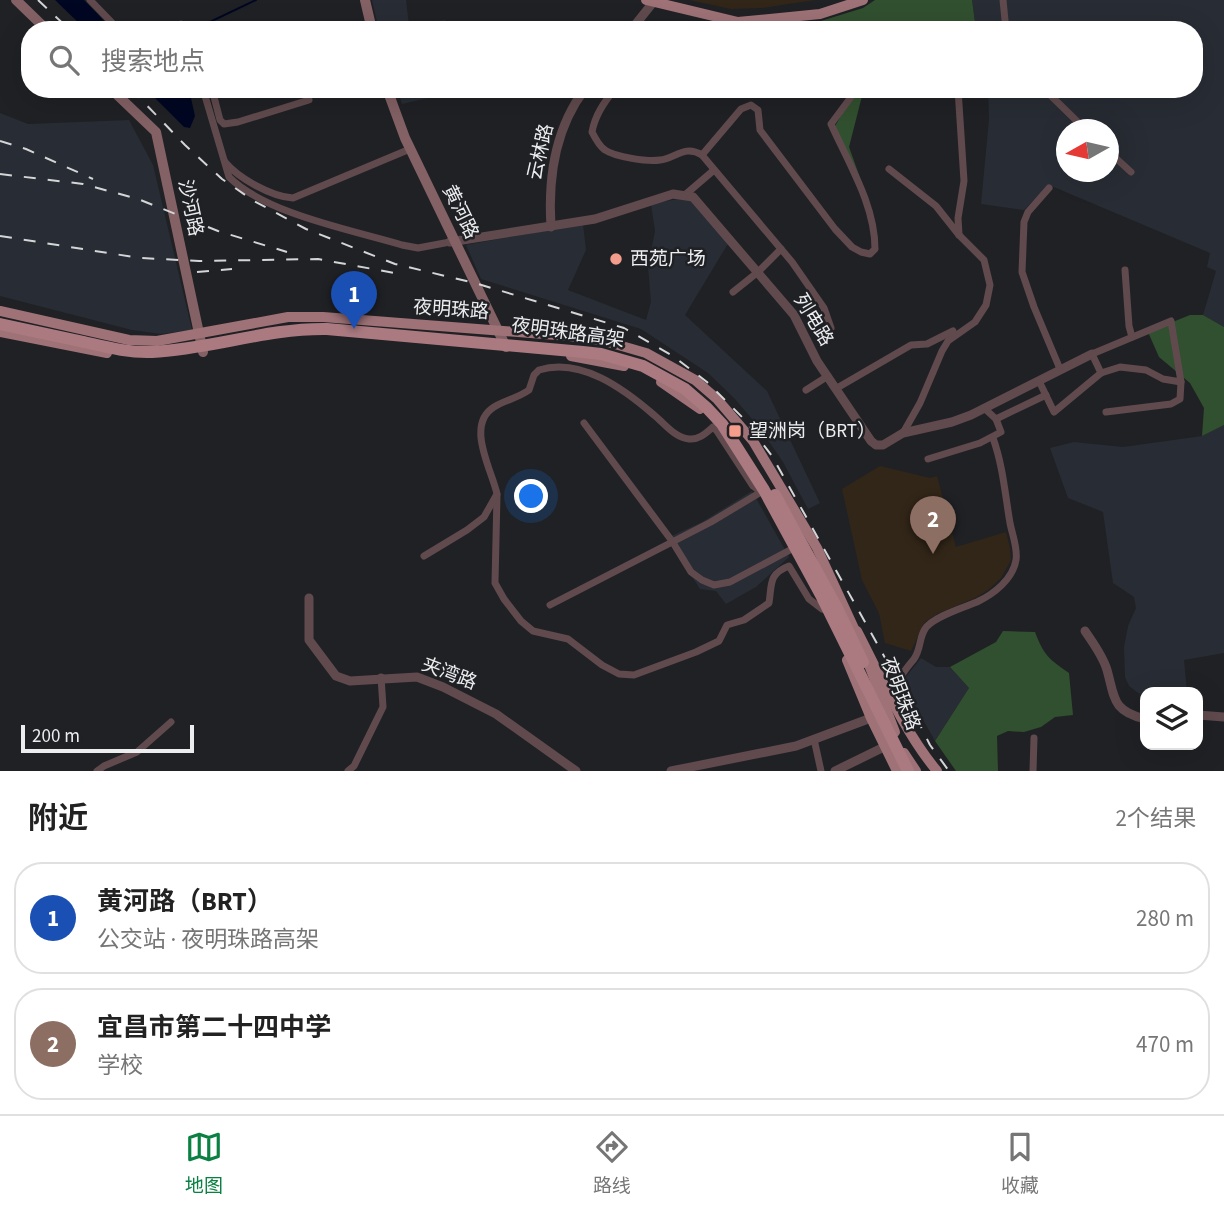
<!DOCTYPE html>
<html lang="zh">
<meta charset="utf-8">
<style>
:root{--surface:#fff;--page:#f2f2f2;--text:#222;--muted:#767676;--line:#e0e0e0;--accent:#0b8043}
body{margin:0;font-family:"Source Sans 3","Noto Sans SC",sans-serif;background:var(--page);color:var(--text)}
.controls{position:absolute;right:21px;bottom:21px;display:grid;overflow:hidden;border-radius:14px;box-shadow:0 7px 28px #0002}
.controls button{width:63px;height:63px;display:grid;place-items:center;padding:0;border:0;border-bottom:2px solid var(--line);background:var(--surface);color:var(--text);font:35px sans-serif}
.compass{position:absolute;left:1056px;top:119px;width:63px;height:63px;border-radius:50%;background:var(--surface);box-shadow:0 7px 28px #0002;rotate:262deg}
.scale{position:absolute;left:21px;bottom:18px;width:173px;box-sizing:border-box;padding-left:7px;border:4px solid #ecedef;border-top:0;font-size:19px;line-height:24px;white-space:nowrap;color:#ecedef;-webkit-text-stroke:5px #202125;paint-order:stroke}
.you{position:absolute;left:532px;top:497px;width:24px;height:24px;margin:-18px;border:5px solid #fff;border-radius:50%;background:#1a73e8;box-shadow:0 0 0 10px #1a73e833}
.badge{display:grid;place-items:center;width:46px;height:46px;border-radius:50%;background:var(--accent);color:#fff;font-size:23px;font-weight:700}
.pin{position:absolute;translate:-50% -58px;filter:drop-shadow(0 2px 4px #0008)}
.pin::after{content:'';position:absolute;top:37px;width:24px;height:21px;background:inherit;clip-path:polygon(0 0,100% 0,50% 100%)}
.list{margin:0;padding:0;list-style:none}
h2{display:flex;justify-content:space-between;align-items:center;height:91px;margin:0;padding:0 28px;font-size:30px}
h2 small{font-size:23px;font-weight:400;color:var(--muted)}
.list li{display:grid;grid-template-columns:46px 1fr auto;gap:21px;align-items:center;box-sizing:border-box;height:112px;margin:0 14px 14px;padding:0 14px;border:2px solid var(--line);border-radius:28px}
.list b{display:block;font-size:26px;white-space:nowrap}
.list p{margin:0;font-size:23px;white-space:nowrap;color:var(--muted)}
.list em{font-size:23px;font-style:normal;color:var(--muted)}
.icon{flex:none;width:38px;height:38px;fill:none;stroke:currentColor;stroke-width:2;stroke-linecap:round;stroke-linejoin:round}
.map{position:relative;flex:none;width:1224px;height:771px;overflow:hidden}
.search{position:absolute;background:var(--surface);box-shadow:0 7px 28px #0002;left:21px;right:21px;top:21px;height:77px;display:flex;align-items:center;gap:18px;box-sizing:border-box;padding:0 24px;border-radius:28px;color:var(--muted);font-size:26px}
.sheet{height:343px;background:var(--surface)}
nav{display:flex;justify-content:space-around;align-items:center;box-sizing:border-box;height:98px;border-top:2px solid var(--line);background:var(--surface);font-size:19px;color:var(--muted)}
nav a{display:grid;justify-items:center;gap:4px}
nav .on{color:var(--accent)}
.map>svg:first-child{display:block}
.built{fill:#282c34;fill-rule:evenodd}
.education{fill:#322618}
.green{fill:#31502f}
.water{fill:#000722}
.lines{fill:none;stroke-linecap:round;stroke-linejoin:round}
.stream{stroke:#000722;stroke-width:2}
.minor{stroke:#604a4d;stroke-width:7}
.tertiary{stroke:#604a4d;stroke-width:9}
.secondary{stroke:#836165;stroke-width:10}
.primary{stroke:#9e7277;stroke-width:10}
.trunk{stroke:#aa7a80;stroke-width:12}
.rail{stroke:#d4d5d7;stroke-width:2;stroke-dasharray:12 12;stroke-linecap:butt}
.poi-dot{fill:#f49d8c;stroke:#202125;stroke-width:2.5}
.labels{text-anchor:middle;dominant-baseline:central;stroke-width:5;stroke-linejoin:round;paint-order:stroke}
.street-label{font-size:19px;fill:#ecedef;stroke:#202125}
.poi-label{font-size:19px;fill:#ecedef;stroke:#202125;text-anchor:start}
</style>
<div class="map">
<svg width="1224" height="771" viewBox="0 0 1224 771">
<rect width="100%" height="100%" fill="#202125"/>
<g class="built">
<path d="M372,0H406L409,25L445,20L447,30H379Z"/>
<path d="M972,0H1224V327L1203,315L1216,271L1207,267L1210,253L1049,185L1024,210L981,204L989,119L988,89H1194V30H976ZM1066,130H1108V172H1066Z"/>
<path d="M397,89H457L458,91L402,104Z"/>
<path d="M0,113L28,124L129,120L153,165L192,330L161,334L132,330L0,296Z"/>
<path d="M683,198L692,200L729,242L685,315L767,391L820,503L808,509L783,462L759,427L734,398L708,373L641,329L481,279L466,245L583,224L586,250L568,290L646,320L651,302L648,267L655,231L651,204Z"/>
<path d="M1224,425V653L1184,660L1187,692H1145V698L1129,686L1125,677L1124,647L1128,626L1136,608L1134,597L1113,583L1103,512L1068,498L1050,448L1074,442L1123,447L1202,436Z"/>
<path d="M752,491L789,557L756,587L726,604L716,591L700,589L667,538L702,522Z"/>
<path d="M921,658L936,667H950L969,688L935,741L902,682Z"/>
</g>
<g class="education">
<path d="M689,0H815L762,8L731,9Z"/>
<path d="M880,466L930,478L937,476L956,547L1006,532L1010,548L1011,560L1001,578L988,590L975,598L937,614L925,622L911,651L885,643L879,613L862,580L842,489Z"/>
</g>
<g class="green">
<path d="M875,0H972L976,30H907L898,21L853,26L821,21L863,8Z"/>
<path d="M860,89H871L863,92L849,147L863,186L857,187L832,132L850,99Z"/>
<path d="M1190,315H1203L1224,327V425L1202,436L1204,408L1190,383L1159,357L1148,332Z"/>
<path d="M1003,631L1035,632C1044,656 1049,659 1069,673L1073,715L1055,717L1041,727L1024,732L1008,731L997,736L998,771H956L935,741L969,688L950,667L996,642Z"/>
</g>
<g class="water">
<path d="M55,0H84L113,30H86Z"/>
<path d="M146,89H189L195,116L190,128L184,127Z"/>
</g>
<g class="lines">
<path class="stream" d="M193,30L256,0"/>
<g class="minor">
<path d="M90,0L119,30"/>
<path d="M1003,0L1006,30"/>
<path d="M167,30L181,24L184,30"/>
<path d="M880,30H895"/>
<path d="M203,89L229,177C266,214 352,230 402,245L418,248L450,242"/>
<path d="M212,89L220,120L224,124L238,122L309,100L306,89"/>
<path d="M615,89C604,102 595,115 592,132C595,138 599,146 605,150C615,157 648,162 660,160C675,159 684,144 702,155L792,262L824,308L831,328"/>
<path d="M958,89L964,181L958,218L959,235"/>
<path d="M1044,89L1086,130"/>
<path d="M1108,151L1131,172"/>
<path d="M702,155L741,109L751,105L758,110L760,130L835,229L852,247L861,252L870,254L875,249C875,205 849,164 831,124L857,89"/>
<path d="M225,162C238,178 272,197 293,198L410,149"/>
<path d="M889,169L936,206L959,235L984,260L990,285L986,305L975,322L948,341L942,351L920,403L903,433"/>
<path d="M1049,188L1028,212L1024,222L1022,272L1034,307L1060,369"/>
<path d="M686,194L714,170"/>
<path d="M1125,270L1129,326L1132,337"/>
<path d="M733,292L758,272L781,249"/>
<path d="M1101,373L1092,354L1171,321L1181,382L1180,399L1171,404L1106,412"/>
<path d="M1039,381L1054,412L1101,373L1120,367L1146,370L1163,379L1181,382"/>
<path d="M837,388L911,345L927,344L953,331"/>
<path d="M806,390L828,376"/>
<path d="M996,419L1046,395"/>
<path d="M584,423L672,541L691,572L702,580L714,585L730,582L790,550"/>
<path d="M928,459L980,443L1001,432L996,419L984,408"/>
<path d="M497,495L495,583L504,599L521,621L533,631L568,639L602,665L619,674L634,675L696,652L719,641L727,625L744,620L769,603C772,585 768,574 789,566L809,599L822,609"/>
<path d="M424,556L467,530L484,517L497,494C492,470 465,425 494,407C505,400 518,398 529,390L534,375L539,370C581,357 624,389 654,415C665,424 675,438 689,439C699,440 706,433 713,427L717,431L753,486L761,492L711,522L550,605"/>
<path d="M895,702C894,683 903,672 914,659C921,649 919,638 925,629C932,617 965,607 977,602C994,594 1013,579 1016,560C1018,548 1012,534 1010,523C1005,494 1003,466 993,438"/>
<path d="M814,739L821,771"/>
<path d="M97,771L104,766L137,752L171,722"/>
<path d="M348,771L354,766L383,707L381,677"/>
<path d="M1033,771L1034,738"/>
</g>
<g class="tertiary">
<path d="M631,30L655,0"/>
<path d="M551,227C548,180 555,128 585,89"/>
<path d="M450,242L595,219L673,194L693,197L794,315L817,361L871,441L876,445H883L903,433L952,422L971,415L1092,354"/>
<path d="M309,598V640L336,676L350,681L417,677L443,687L496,714L576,771"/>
<path d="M1085,631C1093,643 1103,656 1107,670C1115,698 1112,711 1145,719"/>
<path d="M1198,715L1224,717"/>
<path d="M671,771L796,746L871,718"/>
<path d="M835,771L884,747"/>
</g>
<g class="secondary">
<path d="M16,0L47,30"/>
<path d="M365,0L372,30"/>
<path d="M111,89L156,132L203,352"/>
<path d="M387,89L405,138L506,347"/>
</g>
<g class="primary">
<path d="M646,0L738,22L820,14L863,0"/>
<path d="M0,311L129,340L157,341L288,317H323L569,336L601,340L646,353L695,380L717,399L753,441L817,548L858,637"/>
<path d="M0,332L107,353"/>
<path d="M571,356L624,366"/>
<path d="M661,382L700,409"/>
<path d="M857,631C882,679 903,730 937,771"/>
<path d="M864,652L895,732"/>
<path d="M847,660L871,718L897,771"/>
<path d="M904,753L916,771"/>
</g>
<g class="trunk">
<path d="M0,324C28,330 56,336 84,342C106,347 129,353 152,352C212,349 267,328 327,329L583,352L601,354L643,366L685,389L707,408L722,424L764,490L822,597L908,771"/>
<path d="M775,495L838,610L863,662"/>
</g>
<g class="rail">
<path d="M38,0L70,30"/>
<path d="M131,89L185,145L222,179L254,201L306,229L395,264L475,283L624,328L673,356L707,382L744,419L772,456L898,681L930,745L949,771"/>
<path d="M0,141L26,149L93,179"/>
<path d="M0,174L83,184L138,199L218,231L287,252"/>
<path d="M0,236L140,258L199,261L318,259L400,274"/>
<path d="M197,272L232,269"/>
</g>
</g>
<g class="poi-dot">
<circle cx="616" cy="259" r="7"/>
<rect x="728" y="424" width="14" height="14" rx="3.5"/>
</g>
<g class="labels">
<g class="street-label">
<text transform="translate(541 152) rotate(-77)">云林路</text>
<text transform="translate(190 208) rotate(78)">沙河路</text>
<text transform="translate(460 212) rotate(64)">黄河路</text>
<text transform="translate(451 310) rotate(4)">夜明珠路</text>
<text transform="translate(813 320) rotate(59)">列电路</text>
<text transform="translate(568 333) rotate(8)">夜明珠路高架</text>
<text transform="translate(449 674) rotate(21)">夹湾路</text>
<text transform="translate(900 694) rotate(69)">夜明珠路</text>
</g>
<g class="poi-label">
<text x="630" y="259">西苑广场</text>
<text x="749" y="431">望洲岗（BRT）</text>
</g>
</g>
</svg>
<div class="controls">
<button><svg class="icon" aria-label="layers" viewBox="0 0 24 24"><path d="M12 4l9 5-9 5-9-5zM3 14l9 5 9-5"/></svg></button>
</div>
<svg class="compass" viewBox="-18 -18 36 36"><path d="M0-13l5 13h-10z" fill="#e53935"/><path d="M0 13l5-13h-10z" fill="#767676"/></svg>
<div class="scale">200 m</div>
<div class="you"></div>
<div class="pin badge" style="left:354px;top:329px;background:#1a4fb4">1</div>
<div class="pin badge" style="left:933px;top:554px;background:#8d6e63">2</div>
<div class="search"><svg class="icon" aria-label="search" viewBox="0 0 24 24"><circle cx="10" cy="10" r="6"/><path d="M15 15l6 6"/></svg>搜索地点</div>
</div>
<section class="sheet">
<h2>附近<small>2个结果</small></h2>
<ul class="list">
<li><span class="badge" style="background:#1a4fb4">1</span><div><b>黄河路（BRT）</b><p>公交站 · 夜明珠路高架</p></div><em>280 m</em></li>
<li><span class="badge" style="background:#8d6e63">2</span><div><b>宜昌市第二十四中学</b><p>学校</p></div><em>470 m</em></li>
</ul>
</section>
<nav>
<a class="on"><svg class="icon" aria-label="map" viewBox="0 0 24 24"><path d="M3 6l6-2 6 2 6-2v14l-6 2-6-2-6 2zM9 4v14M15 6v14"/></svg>地图</a>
<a><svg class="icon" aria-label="directions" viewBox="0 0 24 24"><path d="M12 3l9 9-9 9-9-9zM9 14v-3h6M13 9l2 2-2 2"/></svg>路线</a>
<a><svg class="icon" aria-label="saved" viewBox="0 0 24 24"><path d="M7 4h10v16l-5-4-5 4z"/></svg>收藏</a>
</nav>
